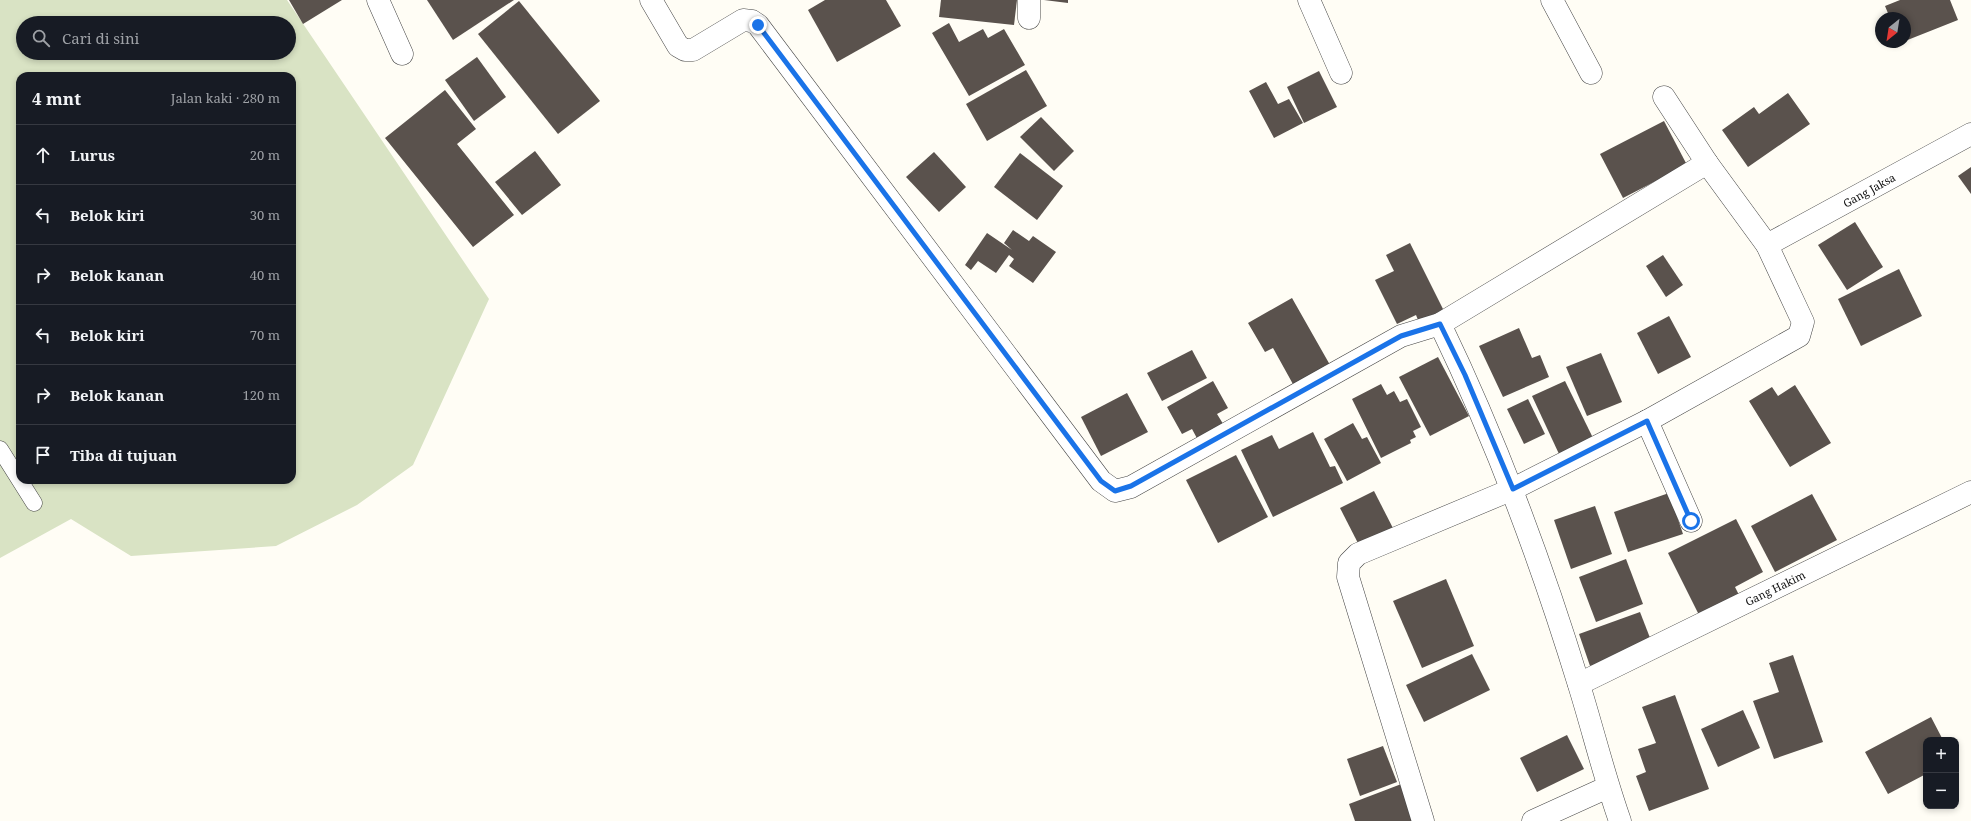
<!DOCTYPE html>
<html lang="id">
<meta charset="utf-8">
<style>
:root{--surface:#171b24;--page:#20242c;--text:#f1f3f6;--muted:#9ea1a6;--line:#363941}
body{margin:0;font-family:"Noto Serif",serif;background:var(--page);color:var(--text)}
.controls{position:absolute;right:12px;bottom:12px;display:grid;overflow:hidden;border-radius:8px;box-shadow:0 2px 6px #0003}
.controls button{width:36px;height:36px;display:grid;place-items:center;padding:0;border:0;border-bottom:1px solid var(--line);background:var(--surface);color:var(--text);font:20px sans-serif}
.compass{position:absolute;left:1875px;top:12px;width:36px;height:36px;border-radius:50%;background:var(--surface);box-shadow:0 2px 6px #0003;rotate:210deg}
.stop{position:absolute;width:12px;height:12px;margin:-9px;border:3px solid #1a73e8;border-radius:50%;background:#fff}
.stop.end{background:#1a73e8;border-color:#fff;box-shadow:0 1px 4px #0008}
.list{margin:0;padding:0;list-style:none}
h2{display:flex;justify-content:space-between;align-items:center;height:52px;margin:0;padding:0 16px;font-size:17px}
h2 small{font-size:13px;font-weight:400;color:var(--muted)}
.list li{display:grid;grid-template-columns:26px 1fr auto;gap:12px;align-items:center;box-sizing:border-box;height:60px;padding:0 16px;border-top:1px solid var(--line)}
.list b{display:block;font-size:15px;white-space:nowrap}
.list em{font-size:13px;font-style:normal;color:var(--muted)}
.icon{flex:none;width:22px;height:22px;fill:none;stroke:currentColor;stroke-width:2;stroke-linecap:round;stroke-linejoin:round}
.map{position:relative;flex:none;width:1971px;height:821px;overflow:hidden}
.search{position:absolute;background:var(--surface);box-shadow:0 2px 6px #0003;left:16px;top:16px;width:280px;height:44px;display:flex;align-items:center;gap:10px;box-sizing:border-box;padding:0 14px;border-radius:22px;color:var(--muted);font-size:15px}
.panel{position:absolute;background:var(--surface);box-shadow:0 2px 6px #0003;left:16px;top:72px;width:280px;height:412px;border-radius:12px}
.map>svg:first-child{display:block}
.cemetery{fill:#d9e3c4;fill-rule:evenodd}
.building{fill:#5a524d}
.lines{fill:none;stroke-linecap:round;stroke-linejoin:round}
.lane-casing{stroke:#444;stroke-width:17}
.street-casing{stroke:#444;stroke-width:23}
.lane{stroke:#fff;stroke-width:16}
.street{stroke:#fff;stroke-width:22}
.route{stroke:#1a73e8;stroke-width:5}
.labels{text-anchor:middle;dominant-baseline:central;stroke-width:4;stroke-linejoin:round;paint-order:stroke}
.street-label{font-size:11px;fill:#111;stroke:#fff}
</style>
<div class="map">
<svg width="1971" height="821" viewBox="0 0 1971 821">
<rect width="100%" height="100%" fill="#fffdf5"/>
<path class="cemetery" d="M0,0H287L489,299L413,465L357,505L276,546L131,556L71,519L0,558ZM23,23H289V53H23ZM20,76H292V480H20Z"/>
<g class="building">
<path d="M289,0H342L303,24Z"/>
<path d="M427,0H514L453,40Z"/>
<path d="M825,0H886L901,26L837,62L808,10Z"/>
<path d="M941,0H1017L1014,25L939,17Z"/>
<path d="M1044,0H1068V3Z"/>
<path d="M1900,0H1950L1958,20L1905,41V18H1890L1885,6Z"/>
<path d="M519,1L600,101L558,134L478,34Z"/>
<path d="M949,23L959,42L983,29L988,38L1004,29L1025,65L969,96L932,33Z"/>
<path d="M477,57L506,97L474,121L445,80Z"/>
<path d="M1026,70L1047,106L987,141L966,104Z"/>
<path d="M1319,71L1337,107L1304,123L1287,87Z"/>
<path d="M1266,82L1278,104L1289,99L1303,123L1274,138L1249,91Z"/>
<path d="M445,90L476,129L457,144L514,215L473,247L385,138Z"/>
<path d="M1788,93L1810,124L1748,167L1722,130L1754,107L1759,114Z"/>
<path d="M1041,117L1074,151L1054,171L1020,137Z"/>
<path d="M1664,121L1687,165L1623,198L1600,154Z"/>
<path d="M535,151L561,185L522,215L495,182Z"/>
<path d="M934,152L966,187L939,212L906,177Z"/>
<path d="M1020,153L1063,186L1037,220L994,187Z"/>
<path d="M1971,167V194L1958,176Z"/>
<path d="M1855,222L1883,267L1847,290L1818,245Z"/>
<path d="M1013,230L1029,241L1033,236L1056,252L1033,283L1009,266L1014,259L1009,255L996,273L978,261L971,270L965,265L987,233L1012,250L1004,243Z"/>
<path d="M1410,243L1445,313L1420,325L1416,315L1397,324L1375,280L1394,271L1386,255Z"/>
<path d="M1663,255L1683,285L1666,297L1646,266Z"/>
<path d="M1899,269L1922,316L1861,346L1838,299Z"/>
<path d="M1292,298L1334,372L1294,386L1273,348L1265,352L1248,323Z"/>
<path d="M1669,316L1691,357L1658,374L1637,333Z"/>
<path d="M1519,328L1532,358L1540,355L1549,377L1503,397L1479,346Z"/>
<path d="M1192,350L1207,378L1162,401L1147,373Z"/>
<path d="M1601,353L1622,402L1587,416L1566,367Z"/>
<path d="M1438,357L1469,416L1430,436L1399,377Z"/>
<path d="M1213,381L1228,408L1217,414L1225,427L1199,442L1192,429L1182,434L1167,407Z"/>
<path d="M1565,381L1593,438L1559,454L1532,396Z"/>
<path d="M1381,384L1387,395L1394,391L1400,402L1407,399L1421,427L1413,431L1416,437L1410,440L1411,443L1381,458L1352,399Z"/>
<path d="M1795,385L1831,443L1790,467L1749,401L1772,387L1778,396Z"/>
<path d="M1127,393L1148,432L1101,456L1081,417Z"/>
<path d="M1528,399L1545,434L1524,444L1507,409Z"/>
<path d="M1353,423L1362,439L1367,437L1381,463L1347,481L1324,439Z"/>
<path d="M1313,432L1330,467L1335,466L1343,483L1273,517L1241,450L1272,435L1279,449Z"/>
<path d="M1236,455L1268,517L1218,543L1186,480Z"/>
<path d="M1374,491L1396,534L1362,551L1340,508Z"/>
<path d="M1669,493L1683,534L1628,552L1614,512Z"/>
<path d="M1812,494L1837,540L1775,572L1751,526Z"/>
<path d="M1595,506L1612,554L1571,569L1554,520Z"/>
<path d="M1736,519L1763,572L1735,587L1739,595L1699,615L1668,553Z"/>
<path d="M1626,559L1643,604L1596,622L1579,577Z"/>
<path d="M1446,579L1474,646L1422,668L1393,601Z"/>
<path d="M1640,612L1652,643L1590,666L1579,634Z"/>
<path d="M1472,654L1490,690L1424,722L1406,685Z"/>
<path d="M1793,655L1823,742L1774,759L1753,701L1779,692L1769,663Z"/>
<path d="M1675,695L1709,789L1649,811L1636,776L1646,772L1638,749L1656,743L1642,707Z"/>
<path d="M1743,710L1760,748L1718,767L1701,729Z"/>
<path d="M1931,717L1943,740H1926V774L1888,794L1865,752Z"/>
<path d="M1567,735L1584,769L1537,792L1520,758Z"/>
<path d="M1383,746L1397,782L1360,796L1347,759Z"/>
<path d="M1404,783L1419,821H1355L1349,804Z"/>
</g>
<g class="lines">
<defs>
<path id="lane" d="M0,449L34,503"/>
<g id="street">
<path d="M378,0L402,54"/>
<path d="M651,0L678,46L685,50H693L743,20L752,21L758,25L1101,481L1115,491L1131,487L1401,336L1440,324L1707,163"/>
<path d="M1029,0V18"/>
<path d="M1309,0L1341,73"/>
<path d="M1552,0L1591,73"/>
<path d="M1767,245L1971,134"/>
<path d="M1440,324C1496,440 1541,561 1579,685C1593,730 1604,776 1620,821"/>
<path d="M1647,421L1691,521"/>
<path d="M1579,684L1971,492"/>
<path d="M1423,821L1348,577L1349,563L1358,554L1513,489L1647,421L1799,336L1803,322L1767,245L1707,163L1664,97"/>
<path d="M1533,821L1608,787"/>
</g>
</defs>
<use href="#lane" class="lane-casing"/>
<use href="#street" class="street-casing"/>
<use href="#lane" class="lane"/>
<use href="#street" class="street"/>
</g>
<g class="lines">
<path class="route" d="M758,25L1101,481L1115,491L1131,486L1401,336L1440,324L1465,375L1513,489L1647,421L1691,521"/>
</g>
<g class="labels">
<g class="street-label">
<text transform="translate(1869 190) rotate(-29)">Gang Jaksa</text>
<text transform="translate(1775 588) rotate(-26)">Gang Hakim</text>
</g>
</g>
</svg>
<div class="controls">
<button>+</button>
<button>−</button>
</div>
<svg class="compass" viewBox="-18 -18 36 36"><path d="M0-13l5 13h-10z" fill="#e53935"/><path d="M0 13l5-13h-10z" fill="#9ea1a6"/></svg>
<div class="stop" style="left:1691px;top:521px"></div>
<div class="stop end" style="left:758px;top:25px"></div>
<div class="search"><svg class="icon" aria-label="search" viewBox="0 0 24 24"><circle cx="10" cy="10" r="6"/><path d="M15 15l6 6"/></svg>Cari di sini</div>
<section class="panel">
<h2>4 mnt<small>Jalan kaki · 280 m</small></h2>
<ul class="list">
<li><svg class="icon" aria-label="ahead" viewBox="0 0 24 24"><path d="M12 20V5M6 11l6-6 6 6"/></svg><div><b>Lurus</b></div><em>20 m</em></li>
<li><svg class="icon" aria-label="left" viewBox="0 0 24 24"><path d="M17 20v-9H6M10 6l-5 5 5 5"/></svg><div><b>Belok kiri</b></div><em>30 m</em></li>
<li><svg class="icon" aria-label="right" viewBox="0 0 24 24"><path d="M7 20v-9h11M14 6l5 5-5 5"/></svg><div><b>Belok kanan</b></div><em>40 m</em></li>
<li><svg class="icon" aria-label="left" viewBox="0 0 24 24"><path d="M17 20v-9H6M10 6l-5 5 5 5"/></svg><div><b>Belok kiri</b></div><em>70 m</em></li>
<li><svg class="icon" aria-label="right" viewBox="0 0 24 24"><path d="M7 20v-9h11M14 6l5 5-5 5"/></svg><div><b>Belok kanan</b></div><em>120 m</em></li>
<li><svg class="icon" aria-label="arrive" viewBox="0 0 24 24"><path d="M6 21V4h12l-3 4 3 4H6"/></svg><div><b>Tiba di tujuan</b></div></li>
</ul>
</section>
</div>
